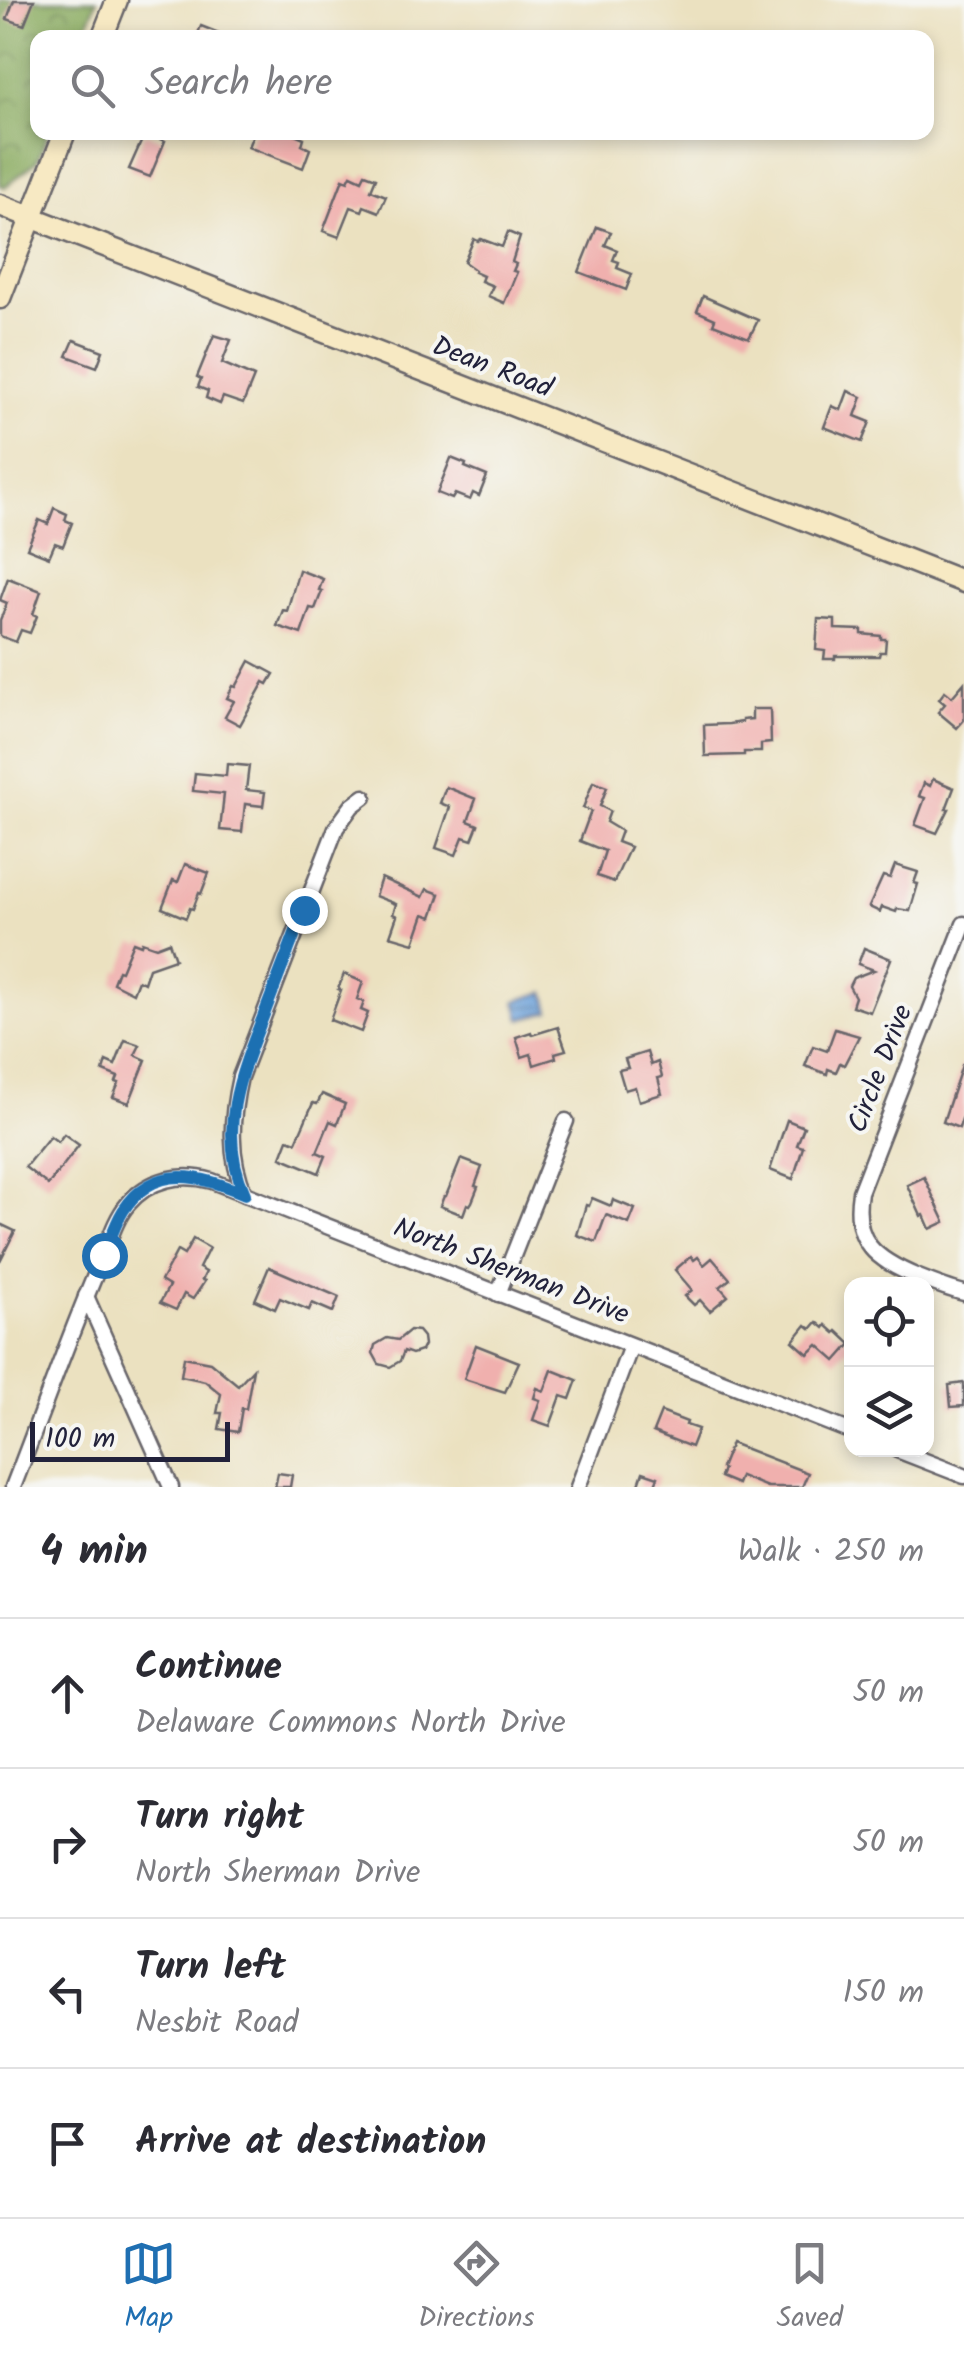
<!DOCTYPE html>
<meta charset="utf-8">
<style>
:root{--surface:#fff;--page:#f7f7f7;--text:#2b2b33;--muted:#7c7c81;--line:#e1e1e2;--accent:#1f6fb2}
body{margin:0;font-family:Kalam,sans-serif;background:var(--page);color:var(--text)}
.controls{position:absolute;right:30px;bottom:30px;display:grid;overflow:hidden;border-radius:20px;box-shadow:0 5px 15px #0003}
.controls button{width:90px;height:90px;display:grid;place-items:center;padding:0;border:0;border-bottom:2px solid var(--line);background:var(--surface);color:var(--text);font:50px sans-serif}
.scale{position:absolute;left:30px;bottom:25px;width:200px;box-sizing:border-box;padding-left:10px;border:5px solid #22223b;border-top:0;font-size:28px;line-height:35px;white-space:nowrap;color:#22223b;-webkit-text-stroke:8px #f6f6f2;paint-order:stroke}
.stop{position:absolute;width:30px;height:30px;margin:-22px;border:8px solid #1f6fb2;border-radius:50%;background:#fff}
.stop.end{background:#1f6fb2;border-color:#fff;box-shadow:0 2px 10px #0008}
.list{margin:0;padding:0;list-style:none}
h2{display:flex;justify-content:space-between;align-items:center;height:130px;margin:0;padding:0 40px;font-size:42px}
h2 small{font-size:32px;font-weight:400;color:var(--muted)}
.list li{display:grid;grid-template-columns:65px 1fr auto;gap:30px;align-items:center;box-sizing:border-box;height:150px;padding:0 40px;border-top:2px solid var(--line)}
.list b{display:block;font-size:38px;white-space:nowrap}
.list p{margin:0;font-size:32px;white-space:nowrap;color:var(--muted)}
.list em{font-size:32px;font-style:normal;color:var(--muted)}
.icon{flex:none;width:55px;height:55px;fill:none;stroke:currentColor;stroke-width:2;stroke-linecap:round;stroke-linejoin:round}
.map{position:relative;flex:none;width:964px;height:1487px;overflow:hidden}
.search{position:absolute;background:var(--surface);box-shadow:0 5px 15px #0003;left:30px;right:30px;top:30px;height:110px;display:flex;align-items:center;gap:25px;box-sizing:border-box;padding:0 35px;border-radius:20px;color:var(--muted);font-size:38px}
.sheet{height:730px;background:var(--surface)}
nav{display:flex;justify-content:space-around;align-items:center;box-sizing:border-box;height:140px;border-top:2px solid var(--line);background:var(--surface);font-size:28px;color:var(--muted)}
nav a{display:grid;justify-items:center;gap:5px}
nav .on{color:var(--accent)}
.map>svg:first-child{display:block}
.forest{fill:url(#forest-crowns);stroke:#56664e;stroke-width:2.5}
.water{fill:url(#water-rules);stroke:#48628a;stroke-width:2.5}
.building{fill:#f0b0ae}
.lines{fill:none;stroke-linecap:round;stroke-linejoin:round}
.street-casing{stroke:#68656a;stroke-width:19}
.secondary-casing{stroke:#68656a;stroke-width:25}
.street{stroke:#fff;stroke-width:14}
.secondary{stroke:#f7e9c3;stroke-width:20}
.route{stroke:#1f6fb2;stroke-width:12}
.labels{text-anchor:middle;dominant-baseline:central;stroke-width:8;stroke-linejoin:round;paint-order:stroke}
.street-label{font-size:28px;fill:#22223b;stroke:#f6f6f2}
</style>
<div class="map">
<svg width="964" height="1487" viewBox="0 0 964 1487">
<defs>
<pattern id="forest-crowns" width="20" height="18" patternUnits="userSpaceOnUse" patternTransform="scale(2.5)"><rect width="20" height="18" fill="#8aab60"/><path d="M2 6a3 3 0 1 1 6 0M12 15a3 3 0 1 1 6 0" fill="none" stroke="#708b50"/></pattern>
<pattern id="water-rules" width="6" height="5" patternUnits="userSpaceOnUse" patternTransform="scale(2.5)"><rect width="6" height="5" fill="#6da1d9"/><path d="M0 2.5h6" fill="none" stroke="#5983b1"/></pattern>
</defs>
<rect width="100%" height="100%" fill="#f6f6f2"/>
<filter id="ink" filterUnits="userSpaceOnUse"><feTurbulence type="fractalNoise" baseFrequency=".01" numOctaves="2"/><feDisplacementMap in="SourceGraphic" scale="20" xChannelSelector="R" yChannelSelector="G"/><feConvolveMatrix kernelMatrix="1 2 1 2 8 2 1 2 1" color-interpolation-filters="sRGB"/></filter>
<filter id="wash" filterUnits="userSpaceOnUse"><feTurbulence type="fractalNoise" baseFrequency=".0048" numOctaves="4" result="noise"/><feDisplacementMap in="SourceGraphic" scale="40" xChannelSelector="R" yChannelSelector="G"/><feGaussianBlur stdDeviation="2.25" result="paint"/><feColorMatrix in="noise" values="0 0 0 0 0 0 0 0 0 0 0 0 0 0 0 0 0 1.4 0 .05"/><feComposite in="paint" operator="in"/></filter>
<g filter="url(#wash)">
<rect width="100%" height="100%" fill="#ebe1c0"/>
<path class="forest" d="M0,0H97L83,37L38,38V132L48,133L37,161L5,187L0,185Z"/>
<path class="water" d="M545,992L550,1011L521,1019L516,1001Z"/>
<g id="blocks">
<g class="building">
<path d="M14,0H34L24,25L7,19Z"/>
<path d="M201,26L229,37L228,38H196Z"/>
<path d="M254,132H290L304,138L302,145L310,149L303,168L248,147Z"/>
<path d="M145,133L165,141L150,177L129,169Z"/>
<path d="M365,174L376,178L371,190L386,196L379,212L364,206L362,211L351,207L339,237L323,231L343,179L348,181L351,175L362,180Z"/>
<path d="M597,227L611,232L605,245L617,250L613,260L619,262L617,268L632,274L626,290L579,272Z"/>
<path d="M508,232L520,237L512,262L516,264L513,271L517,272L504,303L488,296L493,286L481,281L483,276L474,272L475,270L464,262L474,239L478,241L481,239L502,247Z"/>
<path d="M703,296L758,320L749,338L713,324L715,319L697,311Z"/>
<path d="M214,335L231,340L222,363L254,377L243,404L223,397L220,404L206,398L208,391L198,387L201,379L197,377Z"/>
<path d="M74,340L103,351L97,367L67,356Z"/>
<path d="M848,391L862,397L855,416L870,422L862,442L824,427L832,406L841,410Z"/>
<path d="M451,458L466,464L465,467L487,476L479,496L473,493L470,500L455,494L452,499L437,493Z"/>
<path d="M54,508L67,514L65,520L72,523L63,546L55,543L49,557L27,548L39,520L48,524Z"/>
<path d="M299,570L323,579L319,590L322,591L315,609L310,608L301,634L277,626L283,610L287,611Z"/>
<path d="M8,578L41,591L33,614L37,616L30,633L21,630L16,642L0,636V620L7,603L0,600Z"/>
<path d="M818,619L835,620V629L862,630V634L881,636V639H886L885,652H880L879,656H835V659H824L825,651L816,650Z"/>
<path d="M250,661L274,674L268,684L264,682L240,725L225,717L234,701L227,698L233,686L236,687Z"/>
<path d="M964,683V720L957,728L938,712L945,704L939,699L945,691L952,697Z"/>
<path d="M752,709H770L771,743L761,744V752H744V755L705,756L704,725L729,724L742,722V720L752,719Z"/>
<path d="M227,764L249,766L246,790L265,792L263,806L245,804L242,832L220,830L224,794L193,791L195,773L226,776Z"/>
<path d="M933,779L954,788L946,809H949L937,833L915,825L925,798L919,796L924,783L930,786Z"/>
<path d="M593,782L607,787L600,806L610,811L606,822L621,831L617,842L630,847L614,882L597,876L605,851L580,841L591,811L583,808Z"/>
<path d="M446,787L476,799L468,821L478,825L472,840L463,837L456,855L436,848L450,807L440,803Z"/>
<path d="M185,864L209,873L201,894L199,893L193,909L190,908L186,918L162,908L173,880L178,882Z"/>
<path d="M895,865L918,872L914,883L918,884L910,911L897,909L896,912L882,907L880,912L869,907L883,876L890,878Z"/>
<path d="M381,878L423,897L427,889L440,894L432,917L424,914L414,943L390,936L397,916L393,914L396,904L375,896Z"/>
<path d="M133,942L141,945L142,942L156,947L169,942L175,959L149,968L144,983L138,980L133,993L113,983L118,970L121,971Z"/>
<path d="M864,948L891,959L870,1012L852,1006L855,997L849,986L853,978L874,970L858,964Z"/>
<path d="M344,974L363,982L357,999L364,1002L361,1010L368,1013L361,1032L330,1020L341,990L338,989Z"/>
<path d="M558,1027L566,1050L555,1053L556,1058L534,1065L531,1054L522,1057L516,1037L531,1032L532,1035Z"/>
<path d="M835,1029L859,1036L844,1065L840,1063L836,1072L828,1069L827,1074L805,1066L813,1046L827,1051Z"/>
<path d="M125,1040L140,1045L135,1055L146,1060L129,1103L113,1097L119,1083L116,1082L118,1077L103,1071L106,1061L115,1065Z"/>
<path d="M647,1052L651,1065L658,1062L662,1077L658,1078L662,1094L639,1101L635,1087L625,1090L619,1070L628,1068L625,1059Z"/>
<path d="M962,1065H964V1113L959,1128L943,1122Z"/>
<path d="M322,1094L345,1104L337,1124L330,1121L317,1152L326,1156L319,1173L281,1157L288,1139L296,1142L313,1103L317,1104Z"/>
<path d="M787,1120L804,1127L797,1145L803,1147L793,1179L770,1170Z"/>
<path d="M64,1134L79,1145L48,1185L25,1167L50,1136L58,1142Z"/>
<path d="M461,1159L482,1167L475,1186L478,1187L472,1202L470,1205L467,1204L463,1215L440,1206L444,1196H446Z"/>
<path d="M924,1177L945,1222L930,1229L924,1215L921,1216L907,1185Z"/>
<path d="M592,1198L611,1206L613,1200L635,1209L629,1224L606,1215L596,1242L577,1235L586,1205L589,1206Z"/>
<path d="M0,1224L15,1231L0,1261Z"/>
<path d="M193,1239L209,1248L199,1268L206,1272L202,1280L205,1281L193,1299L184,1294L176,1310L160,1303L169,1286L161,1281L177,1251L184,1255Z"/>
<path d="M691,1256L694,1260L698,1257L704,1265L712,1258L730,1279L720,1287L728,1296L710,1311L700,1300L694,1305L685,1296L692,1290L675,1270Z"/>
<path d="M269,1267L339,1297L333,1312L312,1303L309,1310L280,1298L275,1309L255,1300Z"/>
<path d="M817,1322L824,1328L826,1325L835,1333L837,1331L851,1344L836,1361L818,1345L808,1354L793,1341L806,1325L811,1329Z"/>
<path d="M410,1330L418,1331L423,1337L424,1345L421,1351L412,1354L404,1351L400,1361L390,1367L379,1364L373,1353L375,1345L387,1338L398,1340Z"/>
<path d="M476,1345L519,1362L505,1392L464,1379Z"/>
<path d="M184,1357L210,1362L238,1385L253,1369L246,1409L242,1408L238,1432L219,1429L222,1413H217L221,1394L205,1381L181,1376Z"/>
<path d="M552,1370L577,1380L570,1399L561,1396L550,1426L533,1420L540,1400L534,1398L537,1388L544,1391Z"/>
<path d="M964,1383V1406L951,1407L949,1385Z"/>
<path d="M661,1412L687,1422L686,1425L698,1429L691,1447L653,1432Z"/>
<path d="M731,1443L808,1473L802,1487H767L740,1476L737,1484L720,1477L723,1469L721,1468Z"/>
<path d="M643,1472L658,1477L654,1487H638Z"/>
<path d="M278,1473L292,1475L290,1487H275Z"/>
</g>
</g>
</g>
<g filter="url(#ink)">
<use href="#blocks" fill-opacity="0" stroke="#68656a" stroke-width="2.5"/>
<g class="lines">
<defs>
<g id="street">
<path d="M964,924L860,1192C852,1242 875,1259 918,1277C933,1283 948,1289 964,1293"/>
<path d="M245,1194C228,1156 231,1117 240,1077L336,828L352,806L364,797"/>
<path d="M498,1294L566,1121"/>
<path d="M86,1296L171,1487"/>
<path d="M897,1450L964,1476"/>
<path d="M13,1487C42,1413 68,1338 99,1266C108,1246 114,1220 128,1204C149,1179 181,1172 212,1181L852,1432"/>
<path d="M578,1487L631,1346"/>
</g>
<g id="secondary">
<path d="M102,38L117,0"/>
<path d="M0,205L964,582"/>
<path d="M0,298L65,132"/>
</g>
</defs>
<use href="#street" class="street-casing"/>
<use href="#secondary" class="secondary-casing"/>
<use href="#street" class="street"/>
<use href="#secondary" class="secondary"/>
</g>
</g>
<g class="lines" filter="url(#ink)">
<path class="route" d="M104,1255C110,1240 115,1224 123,1211C155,1161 202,1176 245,1194C216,1131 241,1072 265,1012C278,978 291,944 304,910"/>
</g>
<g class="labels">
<g class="street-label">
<text transform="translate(492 368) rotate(21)">Dean Road</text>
<text transform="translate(881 1069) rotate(-69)">Circle Drive</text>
<text transform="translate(511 1272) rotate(21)">North Sherman Drive</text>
</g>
</g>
</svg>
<div class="controls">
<button><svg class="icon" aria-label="locate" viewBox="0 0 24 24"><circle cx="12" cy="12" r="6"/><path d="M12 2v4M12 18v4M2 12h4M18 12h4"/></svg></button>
<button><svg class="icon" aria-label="layers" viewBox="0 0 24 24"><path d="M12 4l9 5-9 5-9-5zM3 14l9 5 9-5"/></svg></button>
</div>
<div class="scale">100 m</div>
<div class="stop" style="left:104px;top:1255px"></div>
<div class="stop end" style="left:304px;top:910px"></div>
<div class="search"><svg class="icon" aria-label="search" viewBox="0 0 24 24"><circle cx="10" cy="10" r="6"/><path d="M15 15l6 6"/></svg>Search here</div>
</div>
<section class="sheet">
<h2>4 min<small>Walk · 250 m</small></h2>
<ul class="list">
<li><svg class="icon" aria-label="ahead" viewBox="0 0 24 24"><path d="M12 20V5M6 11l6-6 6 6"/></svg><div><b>Continue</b><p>Delaware Commons North Drive</p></div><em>50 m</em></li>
<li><svg class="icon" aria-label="right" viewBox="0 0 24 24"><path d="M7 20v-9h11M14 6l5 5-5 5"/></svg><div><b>Turn right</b><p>North Sherman Drive</p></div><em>50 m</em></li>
<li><svg class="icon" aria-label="left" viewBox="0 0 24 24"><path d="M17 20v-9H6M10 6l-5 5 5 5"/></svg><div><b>Turn left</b><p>Nesbit Road</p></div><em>150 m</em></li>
<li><svg class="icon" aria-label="arrive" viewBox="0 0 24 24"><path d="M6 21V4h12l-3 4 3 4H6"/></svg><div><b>Arrive at destination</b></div></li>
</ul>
</section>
<nav>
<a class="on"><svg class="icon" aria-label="map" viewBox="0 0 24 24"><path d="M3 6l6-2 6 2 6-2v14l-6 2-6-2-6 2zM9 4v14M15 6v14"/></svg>Map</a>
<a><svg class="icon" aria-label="directions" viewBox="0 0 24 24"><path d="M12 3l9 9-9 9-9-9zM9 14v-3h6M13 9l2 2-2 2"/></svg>Directions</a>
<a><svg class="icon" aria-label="saved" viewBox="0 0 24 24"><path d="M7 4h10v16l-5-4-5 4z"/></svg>Saved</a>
</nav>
